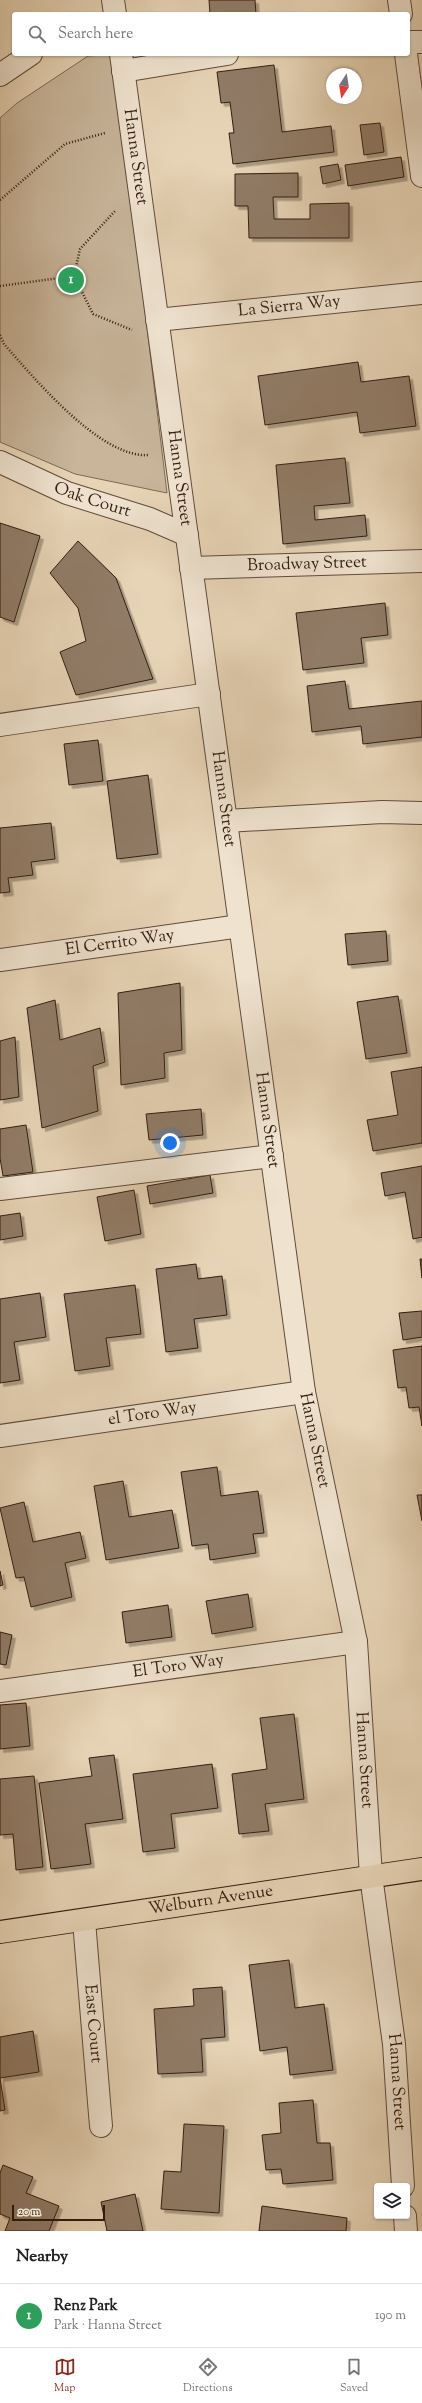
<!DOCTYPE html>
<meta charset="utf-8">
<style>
:root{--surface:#fff;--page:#f2f2f2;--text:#202124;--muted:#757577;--line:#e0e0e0;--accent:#8f2418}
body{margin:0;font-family:"Sorts Mill Goudy",serif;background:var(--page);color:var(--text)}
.controls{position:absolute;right:12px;bottom:12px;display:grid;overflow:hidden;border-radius:4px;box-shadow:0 1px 3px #0004}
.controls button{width:36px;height:36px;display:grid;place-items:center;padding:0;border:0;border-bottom:1px solid var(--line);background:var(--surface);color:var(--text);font:20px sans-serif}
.compass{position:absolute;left:326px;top:68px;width:36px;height:36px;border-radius:50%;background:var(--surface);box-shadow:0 1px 3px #0004;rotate:192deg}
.scale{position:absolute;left:12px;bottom:10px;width:93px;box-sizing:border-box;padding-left:4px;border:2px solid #331d11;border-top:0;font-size:11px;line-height:14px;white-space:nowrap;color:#331d11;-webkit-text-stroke:3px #efe3d0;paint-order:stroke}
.you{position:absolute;left:170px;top:1143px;width:14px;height:14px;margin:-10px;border:3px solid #fff;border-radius:50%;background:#1a73e8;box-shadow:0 0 0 6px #1a73e833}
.badge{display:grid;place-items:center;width:26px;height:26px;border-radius:50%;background:var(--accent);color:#fff;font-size:13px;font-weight:700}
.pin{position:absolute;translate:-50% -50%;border:2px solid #fff;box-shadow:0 1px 4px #0006}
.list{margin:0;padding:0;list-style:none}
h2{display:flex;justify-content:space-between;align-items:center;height:52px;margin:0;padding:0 16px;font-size:17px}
h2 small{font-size:13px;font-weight:400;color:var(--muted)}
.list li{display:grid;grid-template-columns:26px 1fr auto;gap:12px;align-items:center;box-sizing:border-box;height:64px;padding:0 16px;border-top:1px solid var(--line)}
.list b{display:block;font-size:15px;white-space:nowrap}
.list p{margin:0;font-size:13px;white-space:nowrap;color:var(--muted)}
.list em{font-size:13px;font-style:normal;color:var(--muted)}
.icon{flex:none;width:22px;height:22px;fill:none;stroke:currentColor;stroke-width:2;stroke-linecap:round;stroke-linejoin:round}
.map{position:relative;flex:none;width:422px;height:2231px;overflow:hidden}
.search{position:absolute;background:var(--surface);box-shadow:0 1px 3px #0004;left:12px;right:12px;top:12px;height:44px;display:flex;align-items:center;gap:10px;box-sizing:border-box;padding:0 14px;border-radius:4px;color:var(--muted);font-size:15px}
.sheet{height:116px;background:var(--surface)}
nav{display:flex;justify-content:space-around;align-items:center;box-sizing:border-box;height:56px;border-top:1px solid var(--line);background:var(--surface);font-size:11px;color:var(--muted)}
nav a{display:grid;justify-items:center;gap:2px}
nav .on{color:var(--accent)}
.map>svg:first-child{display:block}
.green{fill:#c8b59a;stroke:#7e6956}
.building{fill:#917c67;stroke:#331d11;filter:url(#shadow)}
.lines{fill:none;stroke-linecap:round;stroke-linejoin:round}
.minor-casing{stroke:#604b3a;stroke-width:24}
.major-casing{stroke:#331d11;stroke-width:24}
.path{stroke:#331d11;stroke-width:2.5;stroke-dasharray:1 2;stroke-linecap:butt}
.minor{stroke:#efe3d0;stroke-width:22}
.major{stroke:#e7d4b6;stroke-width:22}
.labels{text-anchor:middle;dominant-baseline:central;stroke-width:3;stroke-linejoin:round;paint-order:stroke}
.street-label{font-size:17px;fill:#331d11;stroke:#efe3d0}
</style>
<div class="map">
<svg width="422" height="2231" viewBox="0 0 422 2231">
<defs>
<filter id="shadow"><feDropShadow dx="3.5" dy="3.5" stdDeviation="0" flood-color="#0004"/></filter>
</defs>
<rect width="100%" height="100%" fill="#e7d4b6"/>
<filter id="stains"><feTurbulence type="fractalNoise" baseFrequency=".005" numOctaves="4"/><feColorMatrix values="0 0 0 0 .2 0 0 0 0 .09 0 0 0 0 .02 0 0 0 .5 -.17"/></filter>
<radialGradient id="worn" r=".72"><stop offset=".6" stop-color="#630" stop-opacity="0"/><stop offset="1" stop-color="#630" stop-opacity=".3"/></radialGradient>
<path class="green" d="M114,54L167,493L75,474L0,442V118L17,103L88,56Z"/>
<g class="building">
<path d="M209,0H255L256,14H210Z"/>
<path d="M274,65L282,132L331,126L334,152L233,164L229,133H234L230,102L221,103L217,72Z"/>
<path d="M380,123L384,152L364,155L360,125Z"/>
<path d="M401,157L404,177L348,186L345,165Z"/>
<path d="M338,164L341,180L323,184L320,167Z"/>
<path d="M298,173V197H273L274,219H310V204L349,203V238H249L248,206H235V174Z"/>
<path d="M358,362L361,382L409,376L416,426L360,433L357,412L265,425L258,376Z"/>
<path d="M345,458L350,503L314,506L315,520L365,515L367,536L283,544L276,465Z"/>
<path d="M0,523L40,536L14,622L0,617Z"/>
<path d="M78,541L116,578L153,679L76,695L60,652L86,641L78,608L50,573Z"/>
<path d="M385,603L388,635L361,638L364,663L303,670L296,613Z"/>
<path d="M345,681L349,709L422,701V737L363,744L361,726L312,732L307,686Z"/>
<path d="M98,740L103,781L69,785L64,744Z"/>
<path d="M148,775L158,854L117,859L107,781Z"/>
<path d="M51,823L55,859L31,862L33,875L8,878L10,892L0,893V828Z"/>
<path d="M386,931L388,961L348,965L345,934Z"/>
<path d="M180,983L182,1050L164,1053L165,1078L121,1085L118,993Z"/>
<path d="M398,996L407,1053L366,1059L357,1002Z"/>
<path d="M55,1000L60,1040L100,1028L105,1062L93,1066L98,1111L42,1128L27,1008Z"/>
<path d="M15,1037L19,1097L0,1100V1041Z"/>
<path d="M422,1067V1143L373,1151L367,1120L398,1115L391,1072Z"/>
<path d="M201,1109L203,1135L149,1140L146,1114Z"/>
<path d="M26,1125L33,1172L3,1176L0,1158V1129Z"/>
<path d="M422,1166V1237L413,1239L405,1192L385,1196L381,1173Z"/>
<path d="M210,1175L213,1193L150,1204L147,1186Z"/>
<path d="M134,1190L141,1234L105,1241L97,1197Z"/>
<path d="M20,1213L23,1236L0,1240V1216Z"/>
<path d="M420,1259H422V1278Z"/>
<path d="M196,1264L198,1279L222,1276L227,1315L194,1319L198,1348L166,1352L156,1269Z"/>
<path d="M135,1285L141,1334L106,1338L110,1366L75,1371L64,1294Z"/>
<path d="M40,1293L46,1337L14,1342L20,1380L0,1383V1299Z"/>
<path d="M422,1311V1337L403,1340L399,1313Z"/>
<path d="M422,1346V1426L419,1407L409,1408L406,1387L398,1388L393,1350Z"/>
<path d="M217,1467L221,1496L258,1491L264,1533L253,1534L256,1553L210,1560L208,1544L192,1546L181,1472Z"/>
<path d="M123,1481L129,1517L172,1510L179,1548L106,1560L94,1486Z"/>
<path d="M417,1495H422V1521Z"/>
<path d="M24,1502L33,1542L80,1532L86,1558L65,1563L72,1597L31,1607L24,1577L16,1578L0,1508Z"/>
<path d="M0,1571L3,1585L0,1586Z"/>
<path d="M248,1594L253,1627L212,1634L206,1601Z"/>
<path d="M168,1605L172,1637L126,1643L122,1612Z"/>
<path d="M0,1632L12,1635L6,1665L0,1664Z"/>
<path d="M26,1703L30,1746L0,1749V1705Z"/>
<path d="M294,1714L304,1799L265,1804L269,1831L239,1834L232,1774L267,1769L260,1718Z"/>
<path d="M114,1755L123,1819L85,1824L91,1864L51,1869L39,1783L92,1776L89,1758Z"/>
<path d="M212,1764L218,1808L171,1814L175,1848L143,1852L133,1774Z"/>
<path d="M34,1776L43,1867L16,1870L13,1834L0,1835V1779Z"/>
<path d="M289,1960L295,2008L324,2004L333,2070L290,2075L287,2047L260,2051L249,1965Z"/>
<path d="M222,1987L225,2037L201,2039L203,2072L158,2074L154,2009L194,2006L193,1989Z"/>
<path d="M33,2031L39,2072L0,2078L5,2110L0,2111V2037Z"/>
<path d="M313,2100L317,2143H330L333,2180L283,2184L281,2169L266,2170L262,2135L281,2133L279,2103Z"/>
<path d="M184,2124L224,2126L219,2213L161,2209L164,2171L181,2172Z"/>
<path d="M3,2165L33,2177L26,2193L59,2206L49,2231H5L10,2218L0,2214V2173Z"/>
<path d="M135,2194L143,2231H107L101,2202Z"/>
<path d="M262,2206L347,2218L346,2231H259Z"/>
</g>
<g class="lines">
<defs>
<g id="minor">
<path d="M113,0L115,14"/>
<path d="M399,0L401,14"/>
<path d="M408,42H422"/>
<path id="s1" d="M121,54L304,1392L356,1642L371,1876L394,2044L403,2186"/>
<path d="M406,54L422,176"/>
<path d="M123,71L227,54"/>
<path d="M0,75L31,54"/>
<path id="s2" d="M157,320L422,293"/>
<path id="s3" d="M0,462L67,493L150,519L187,535"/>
<path id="s4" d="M191,568L422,561"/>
<path d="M0,725L209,694"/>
<path d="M226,821L382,812L422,813"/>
<path id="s5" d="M0,960L240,926"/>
<path d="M0,1189L272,1156"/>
<path id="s6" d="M0,1436L304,1392"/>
<path id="s7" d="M0,1691L356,1642"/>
<path id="s8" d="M84,1921L101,2126"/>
<path d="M405,2216L406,2231"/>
</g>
<g id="major">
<path id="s9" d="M0,1932L422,1869"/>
</g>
</defs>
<use href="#minor" class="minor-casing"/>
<use href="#major" class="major-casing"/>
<g class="path">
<path d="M0,200L65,144L105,133"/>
<path d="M74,276L80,249L115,211"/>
<path d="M0,286L74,276L93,314L132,330"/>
<path d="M0,335L4,344C34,378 101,459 149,455"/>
</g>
<use href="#minor" class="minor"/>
<use href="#major" class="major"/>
</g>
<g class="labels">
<g class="street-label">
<text stroke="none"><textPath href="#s1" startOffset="104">Hanna Street</textPath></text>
<text stroke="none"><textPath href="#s2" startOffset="133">La Sierra Way</textPath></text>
<text stroke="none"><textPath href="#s1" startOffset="428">Hanna Street</textPath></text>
<text stroke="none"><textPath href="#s3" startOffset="100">Oak Court</textPath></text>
<text stroke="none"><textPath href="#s4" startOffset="116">Broadway Street</textPath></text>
<text stroke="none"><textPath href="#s1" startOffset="752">Hanna Street</textPath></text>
<text stroke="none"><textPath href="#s5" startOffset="121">El Cerrito Way</textPath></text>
<text stroke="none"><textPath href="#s1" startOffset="1076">Hanna Street</textPath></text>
<text stroke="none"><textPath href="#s6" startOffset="154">el Toro Way</textPath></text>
<text stroke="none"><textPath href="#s1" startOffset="1400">Hanna Street</textPath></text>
<text stroke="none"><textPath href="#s7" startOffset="180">El Toro Way</textPath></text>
<text stroke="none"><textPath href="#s1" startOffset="1724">Hanna Street</textPath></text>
<text stroke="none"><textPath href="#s9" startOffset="213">Welburn Avenue</textPath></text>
<text stroke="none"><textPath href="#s8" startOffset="103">East Court</textPath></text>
<text stroke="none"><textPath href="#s1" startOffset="2048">Hanna Street</textPath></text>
</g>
</g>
<rect width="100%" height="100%" filter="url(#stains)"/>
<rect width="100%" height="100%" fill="url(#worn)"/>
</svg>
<div class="controls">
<button><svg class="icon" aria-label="layers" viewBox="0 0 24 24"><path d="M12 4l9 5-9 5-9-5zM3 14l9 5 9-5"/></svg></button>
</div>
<svg class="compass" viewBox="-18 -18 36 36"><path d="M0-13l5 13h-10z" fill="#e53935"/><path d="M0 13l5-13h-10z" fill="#757577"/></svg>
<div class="scale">20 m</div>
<div class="you"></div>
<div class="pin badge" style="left:71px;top:280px;background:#2e9e5b">1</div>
<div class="search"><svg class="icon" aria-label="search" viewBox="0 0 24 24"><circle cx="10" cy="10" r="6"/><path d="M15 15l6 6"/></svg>Search here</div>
</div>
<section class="sheet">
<h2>Nearby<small></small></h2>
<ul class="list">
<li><span class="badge" style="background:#2e9e5b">1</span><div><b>Renz Park</b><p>Park · Hanna Street</p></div><em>190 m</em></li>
</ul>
</section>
<nav>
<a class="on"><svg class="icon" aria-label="map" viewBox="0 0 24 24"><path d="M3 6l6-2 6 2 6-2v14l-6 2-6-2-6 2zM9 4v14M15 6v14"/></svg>Map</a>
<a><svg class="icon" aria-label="directions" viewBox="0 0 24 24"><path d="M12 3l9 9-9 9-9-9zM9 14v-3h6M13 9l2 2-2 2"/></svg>Directions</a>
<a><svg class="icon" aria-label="saved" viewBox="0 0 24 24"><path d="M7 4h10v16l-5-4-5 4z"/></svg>Saved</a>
</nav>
